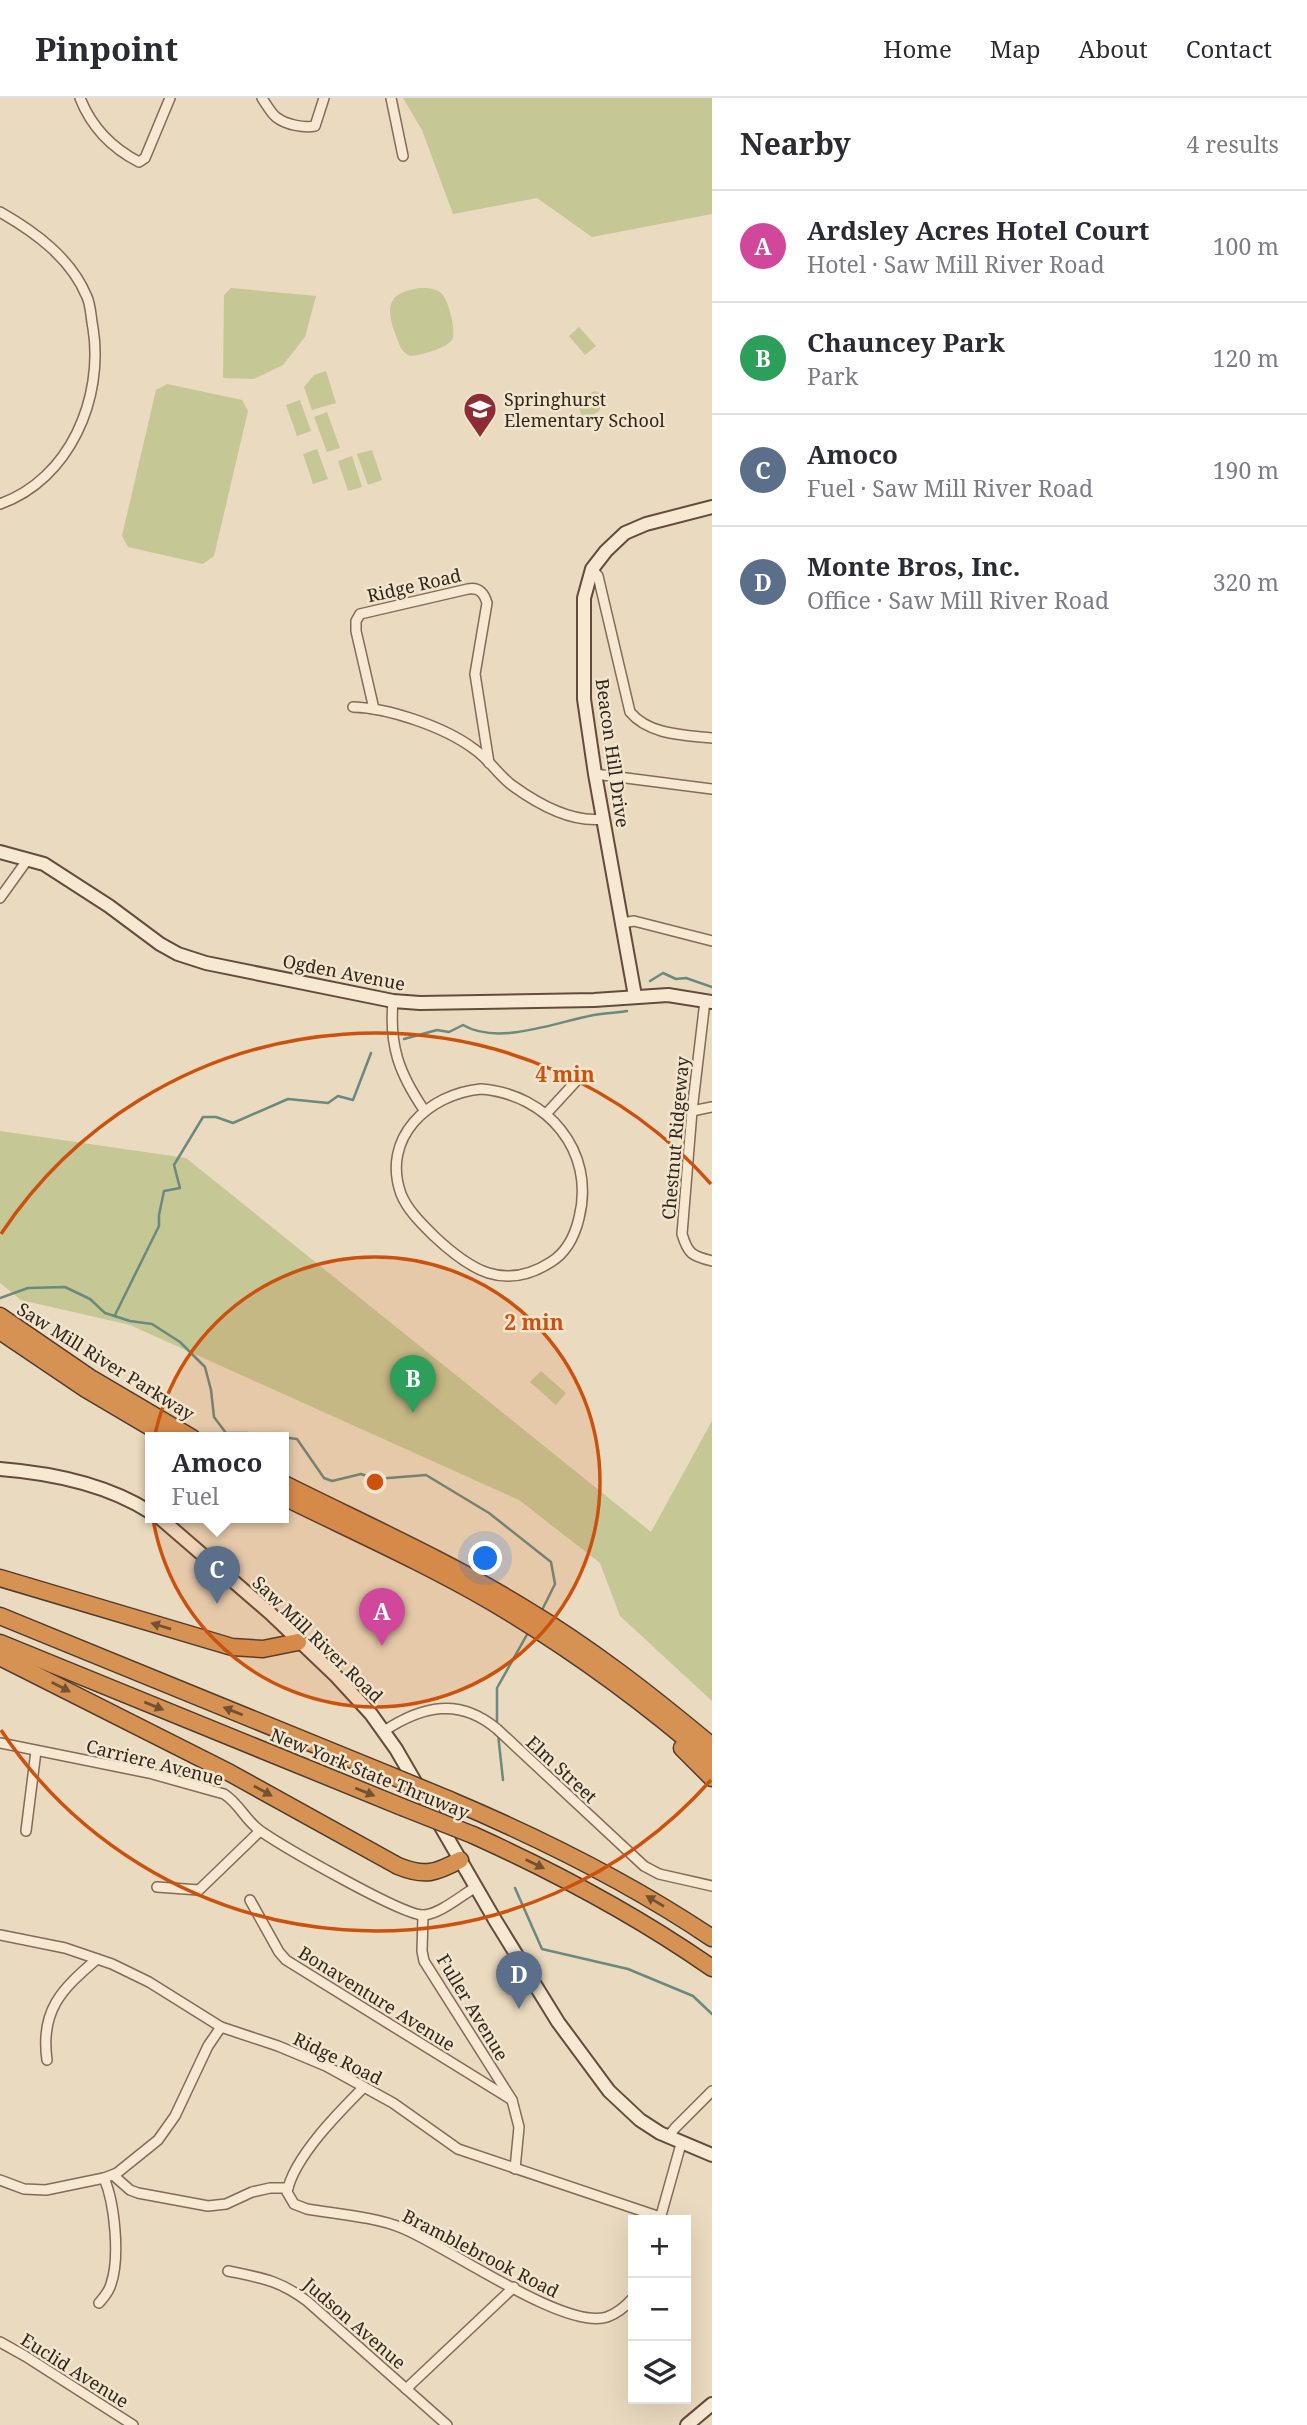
<!DOCTYPE html>
<meta charset="utf-8">
<style>
:root{--surface:#fff;--page:#f7f7f7;--text:#2b2b33;--muted:#7c7c81;--line:#e1e1e2;--accent:#8d2c35}
body{margin:0;font-family:"Noto Serif",serif;background:var(--page);color:var(--text)}
.controls{position:absolute;right:21px;bottom:21px;display:grid;overflow:hidden;border-radius:0px;box-shadow:0 7px 28px #0002}
.controls button{width:63px;height:63px;display:grid;place-items:center;padding:0;border:0;border-bottom:2px solid var(--line);background:var(--surface);color:var(--text);font:35px sans-serif}
.you{position:absolute;left:486px;top:1461px;width:24px;height:24px;margin:-18px;border:5px solid #fff;border-radius:50%;background:#1a73e8;box-shadow:0 0 0 10px #1a73e833}
.badge{display:grid;place-items:center;width:46px;height:46px;border-radius:50%;background:var(--accent);color:#fff;font-size:23px;font-weight:700}
.pin{position:absolute;translate:-50% -58px;filter:drop-shadow(0 2px 4px #0008)}
.pin::after{content:'';position:absolute;top:37px;width:24px;height:21px;background:inherit;clip-path:polygon(0 0,100% 0,50% 100%)}
.popup{position:absolute;left:145px;top:1334px;width:144px;height:91px;box-sizing:border-box;display:grid;place-content:center;border-radius:0px;background:var(--surface);filter:drop-shadow(0 2px 5px #0005);font-size:23px;white-space:nowrap;color:var(--muted)}
.popup b{font-size:26px;color:var(--text)}
.popup::after{content:'';position:absolute;left:50%;top:100%;margin-left:-14px;border:14px solid transparent;border-top-color:var(--surface)}
.list{margin:0;padding:0;list-style:none}
h2{display:flex;justify-content:space-between;align-items:center;height:91px;margin:0;padding:0 28px;font-size:30px}
h2 small{font-size:23px;font-weight:400;color:var(--muted)}
.list li{display:grid;grid-template-columns:46px 1fr auto;gap:21px;align-items:center;box-sizing:border-box;height:112px;padding:0 28px;border-top:2px solid var(--line)}
.list b{display:block;font-size:26px;white-space:nowrap}
.list p{margin:0;font-size:23px;white-space:nowrap;color:var(--muted)}
.list em{font-size:23px;font-style:normal;color:var(--muted)}
.icon{flex:none;width:38px;height:38px;fill:none;stroke:currentColor;stroke-width:2;stroke-linecap:round;stroke-linejoin:round}
.map{position:relative;flex:none;width:712px;height:2327px;overflow:hidden}
header{display:flex;align-items:center;gap:42px;box-sizing:border-box;height:98px;padding:0 35px;background:var(--surface);border-bottom:2px solid var(--line)}
header strong{font-size:33px}
nav{display:flex;gap:38px;margin-inline-start:auto;font-size:24px}
main{display:flex}
aside{flex:1;background:var(--surface)}
.map>svg:first-child{display:block}
.green{fill:#c5c794}
.lines{fill:none;stroke-linecap:round;stroke-linejoin:round}
.stream{stroke:#6a897f;stroke-width:2.5}
.street-casing{stroke:#826b58;stroke-width:12}
.secondary-casing{stroke:#634c3c;stroke-width:16}
.highway-casing{stroke:#4f3a2d;stroke-width:19}
.street{stroke:#f6e8d1;stroke-width:9}
.secondary{stroke:#f6e8d1;stroke-width:12}
.highway{stroke:#d69253;stroke-width:16}
.highway-bridge-casing{stroke:#4f3a2d;stroke-width:19;stroke-linecap:butt}
.highway-bridge{stroke:#d69253;stroke-width:16}
.oneway{fill:#745132}
.ring{fill:none;stroke:#cd510e;stroke-width:3.5}
.labels{text-anchor:middle;dominant-baseline:central;stroke-width:5;stroke-linejoin:round;paint-order:stroke}
.poi-label{font-size:18px;fill:#32251c;stroke:#f2e5cd;text-anchor:start}
.street-label{font-size:18px;fill:#32251c;stroke:#f2e5cd}
.centre{fill:#cd510e;stroke:#f2e5cd;stroke-width:3.5}
.ring-label{font-size:21px;text-anchor:middle;font-weight:bold;fill:#cd510e;stroke:#f2e5cd;stroke-width:5;stroke-linejoin:round;paint-order:stroke}
</style>
<header>
<strong>Pinpoint</strong>
<nav><a>Home</a><a>Map</a><a>About</a><a>Contact</a></nav>
</header>
<main>
<div class="map">
<svg width="712" height="2327" viewBox="0 0 712 2327">
<rect width="100%" height="100%" fill="#eadabf"/>
<g class="green">
<path d="M403,0H712V116L592,139L537,100L453,116L422,32Z"/>
<path d="M231,190L316,198L305,239L283,267L254,281L223,280L224,197Z"/>
<path d="M419,190C427,190 435,190 441,195C448,200 457,234 452,242C445,251 421,257 410,258C400,253 399,245 395,235C385,207 389,195 419,190Z"/>
<path d="M579,229L596,248L585,257L569,238Z"/>
<path d="M326,273L336,305L312,312L304,289L314,277Z"/>
<path d="M167,286L242,302L248,313L214,458L203,466L128,449L122,438L156,292Z"/>
<path d="M596,293L604,299L599,313L588,320L582,319L578,307L580,299Z"/>
<path d="M300,302L311,333L297,338L286,307Z"/>
<path d="M327,314L340,350L327,354L314,319Z"/>
<path d="M317,351L328,381L313,386L303,356Z"/>
<path d="M372,352L382,382L368,387L357,356Z"/>
<path d="M352,358L362,389L348,393L338,363Z"/>
<path d="M0,1033L186,1060L651,1434L712,1323V1603L620,1518L600,1465L519,1402L130,1227L21,1202L0,1185Z"/>
<path d="M541,1273L566,1295L556,1307L530,1284Z"/>
</g>
<g class="lines">
<g class="stream">
<path d="M650,883L663,875L676,881L686,880L712,889"/>
<path d="M404,941L437,932L449,934L463,927C499,948 556,924 594,917C605,915 616,915 627,913"/>
<path d="M0,1200L28,1190L65,1189L90,1201L105,1215L130,1223L152,1226L180,1244L205,1269L211,1292L214,1319L226,1335H247L297,1341L324,1380L332,1383L361,1376L376,1381L426,1377L489,1415L551,1464L555,1486L542,1512"/>
<path d="M115,1217L159,1128V1117L164,1093L180,1090L174,1067L203,1019H216L233,1025L288,1001L328,1005L338,998L353,1002L371,955"/>
<path d="M497,1626V1590L529,1533"/>
<path d="M498,1636L503,1682"/>
<path d="M515,1790L542,1851L628,1871L693,1898L712,1916"/>
</g>
<defs>
<g id="street">
<path d="M80,0C91,28 112,50 139,64L145,60L170,0"/>
<path d="M262,0C266,6 271,15 276,19C286,27 304,30 315,28L324,0"/>
<path d="M391,0L403,58"/>
<path d="M0,114C35,134 71,160 87,199C91,208 91,221 93,230C104,300 70,381 0,406"/>
<path d="M592,471L598,478L630,614C649,637 684,637 712,640"/>
<path d="M353,609C389,610 445,629 474,651C489,661 499,678 513,688C538,706 572,725 603,721"/>
<path d="M374,611L356,533V523L360,516L468,491C479,489 484,495 487,505L475,576L489,665"/>
<path d="M595,676L712,691"/>
<path d="M0,800L28,761"/>
<path d="M622,825L634,823L712,843"/>
<path d="M393,903C389,948 399,975 424,1012"/>
<path d="M705,903L692,1013L682,1136C688,1156 692,1158 712,1163"/>
<path d="M481,991C547,996 596,1053 579,1120C575,1137 567,1154 551,1164C504,1194 470,1172 434,1138C422,1126 408,1113 401,1096C381,1040 428,996 481,991Z"/>
<path d="M692,1013L712,1009"/>
<path d="M546,1016L579,980"/>
<path d="M384,1633C422,1608 459,1599 497,1631L644,1768L659,1776L712,1788"/>
<path d="M0,1645L149,1675L224,1696C240,1706 246,1724 262,1734C284,1749 405,1819 424,1817C440,1816 462,1797 476,1789"/>
<path d="M26,1733L36,1653"/>
<path d="M157,1789L199,1792L260,1733"/>
<path d="M250,1802L279,1854L286,1862L512,2002"/>
<path d="M423,1817L422,1853L424,1863L512,2002L519,2029L515,2071"/>
<path d="M0,1837L65,1850L112,1866L149,1884L221,1929L278,1948L326,1968L393,2005L458,2051L660,2119"/>
<path d="M47,1962C40,1912 62,1891 97,1861"/>
<path d="M364,1989C339,2014 294,2059 287,2094L294,2106L307,2111C337,2116 375,2119 402,2130C447,2148 565,2233 607,2219C618,2215 626,2208 633,2200"/>
<path d="M668,2039L675,2030L712,1993"/>
<path d="M113,2077L130,2092L138,2095L208,2108L226,2106L252,2094L270,2090H288"/>
<path d="M0,2082L24,2091L46,2092L104,2080L117,2075L158,2042L175,2018L208,1948L221,1929"/>
<path d="M660,2121L681,2046"/>
<path d="M228,2173C262,2180 279,2182 307,2203L447,2327"/>
<path d="M99,2205C104,2199 109,2194 111,2186C120,2160 115,2106 104,2080"/>
<path d="M0,2244L25,2258L133,2327"/>
<path d="M406,2291L514,2189"/>
</g>
<g id="secondary">
<path d="M0,754L44,766L109,808L160,846L178,856L206,865L393,903L420,905L594,902L668,897L712,904"/>
<path d="M635,898L595,676L584,601V500L592,471L606,453L625,435L646,426L712,409"/>
<path d="M0,1371C51,1375 106,1386 150,1414"/>
<path d="M160,1420L270,1515L336,1578L371,1616L396,1651L495,1822L558,1924L609,1993L640,2022L660,2035L712,2057"/>
<path d="M687,2327L712,2306"/>
</g>
<g id="highway">
<path d="M0,1218L92,1281L192,1340"/>
<path d="M0,1233L86,1291L169,1340"/>
<path d="M284,1386C364,1426 447,1463 524,1510C591,1550 652,1598 712,1648"/>
<path d="M284,1399C353,1433 425,1465 492,1504C570,1550 644,1604 712,1663"/>
<path d="M0,1480L232,1549L263,1551L298,1544"/>
<path d="M0,1518L387,1676"/>
<path d="M0,1545L402,1709"/>
<path d="M0,1559L230,1675L398,1768C425,1779 436,1775 460,1762"/>
<path d="M682,1650L712,1680"/>
<path d="M450,1702C542,1741 629,1784 712,1840"/>
<path d="M473,1737C557,1775 636,1817 712,1870"/>
</g>
</defs>
<use href="#street" class="street-casing"/>
<use href="#secondary" class="secondary-casing"/>
<use href="#highway" class="highway-casing"/>
<use href="#street" class="street"/>
<use href="#secondary" class="secondary"/>
<use href="#highway" class="highway"/>
<defs>
<g id="highway-bridge">
<path d="M387,1676L450,1702"/>
<path d="M402,1709L473,1737"/>
</g>
</defs>
<use href="#highway-bridge" class="highway-bridge-casing"/>
<use href="#highway-bridge" class="highway-bridge"/>
</g>
<defs><path id="oneway-solid" d="M-6-.8H1V-3.2L6.5 0L1 3.2V.8H-6Z" transform="scale(1.75)"/></defs>
<g class="oneway">
<use href="#oneway-solid" transform="translate(161 1528) rotate(-163)"/>
<use href="#oneway-solid" transform="translate(61 1589) rotate(27)"/>
<use href="#oneway-solid" transform="translate(154 1608) rotate(22)"/>
<use href="#oneway-solid" transform="translate(233 1613) rotate(-158)"/>
<use href="#oneway-solid" transform="translate(263 1693) rotate(29)"/>
<use href="#oneway-solid" transform="translate(365 1694) rotate(22)"/>
<use href="#oneway-solid" transform="translate(535 1766) rotate(26)"/>
<use href="#oneway-solid" transform="translate(655 1803) rotate(-149)"/>
</g>
<circle cx="375" cy="1384" r="225" fill="#cd510e" fill-opacity=".12"/>
<g class="ring">
<circle cx="375" cy="1384" r="225"/>
<path d="M711 1682A449 449 0 0 1 1 1632M1 1136A449 449 0 0 1 711 1086"/>
</g>
<defs>
<symbol id="school-pin" viewBox="-11 -11 22 30"><path d="M0 17L-7.5 6A9.5 9.5 0 1 1 7.5 6Z" fill="#8d2c35" stroke="#f2e5cd"/><path d="M0-5L7-2L0 1L-7-2ZM-4 1L0 2.5L4 1V4Q0 6-4 4Z" fill="#fff"/></symbol>
</defs>
<g fill-rule="evenodd">
<use href="#school-pin" x="461" y="292" width="38" height="52"/>
</g>
<g class="labels">
<g class="poi-label">
<text x="504" y="301">Springhurst<tspan x="504" dy="21">Elementary School</tspan></text>
</g>
<g class="street-label">
<text transform="translate(414 487) rotate(-13)">Ridge Road</text>
<text transform="translate(613 655) rotate(82)">Beacon Hill Drive</text>
<text transform="translate(344 874) rotate(11)">Ogden Avenue</text>
<text transform="translate(675 1040) rotate(-85)">Chestnut Ridgeway</text>
<text transform="translate(106 1263) rotate(32)">Saw Mill River Parkway</text>
<text transform="translate(318 1541) rotate(44)">Saw Mill River Road</text>
<text transform="translate(155 1664) rotate(14)">Carriere Avenue</text>
<text transform="translate(562 1671) rotate(43)">Elm Street</text>
<text transform="translate(370 1675) rotate(22)">New York State Thruway</text>
<text transform="translate(377 1900) rotate(32)">Bonaventure Avenue</text>
<text transform="translate(473 1909) rotate(59)">Fuller Avenue</text>
<text transform="translate(338 1960) rotate(26)">Ridge Road</text>
<text transform="translate(481 2155) rotate(27)">Bramblebrook Road</text>
<text transform="translate(355 2225) rotate(41)">Judson Avenue</text>
<text transform="translate(75 2272) rotate(32)">Euclid Avenue</text>
</g>
</g>
<circle cx="375" cy="1384" r="10" class="centre"/>
<g class="ring-label">
<text x="565" y="984">4 min</text>
<text x="534" y="1232">2 min</text>
</g>
</svg>
<div class="controls">
<button>+</button>
<button>−</button>
<button><svg class="icon" aria-label="layers" viewBox="0 0 24 24"><path d="M12 4l9 5-9 5-9-5zM3 14l9 5 9-5"/></svg></button>
</div>
<div class="you"></div>
<div class="pin badge" style="left:382px;top:1548px;background:#d1479c">A</div>
<div class="pin badge" style="left:413px;top:1315px;background:#2e9e5b">B</div>
<div class="pin badge" style="left:217px;top:1506px;background:#5c6f8a">C</div>
<div class="popup"><b>Amoco</b>Fuel</div>
<div class="pin badge" style="left:519px;top:1911px;background:#5c6f8a">D</div>
</div>
<aside>
<h2>Nearby<small>4 results</small></h2>
<ul class="list">
<li><span class="badge" style="background:#d1479c">A</span><div><b>Ardsley Acres Hotel Court</b><p>Hotel · Saw Mill River Road</p></div><em>100 m</em></li>
<li><span class="badge" style="background:#2e9e5b">B</span><div><b>Chauncey Park</b><p>Park</p></div><em>120 m</em></li>
<li><span class="badge" style="background:#5c6f8a">C</span><div><b>Amoco</b><p>Fuel · Saw Mill River Road</p></div><em>190 m</em></li>
<li><span class="badge" style="background:#5c6f8a">D</span><div><b>Monte Bros, Inc.</b><p>Office · Saw Mill River Road</p></div><em>320 m</em></li>
</ul>
</aside>
</main>
